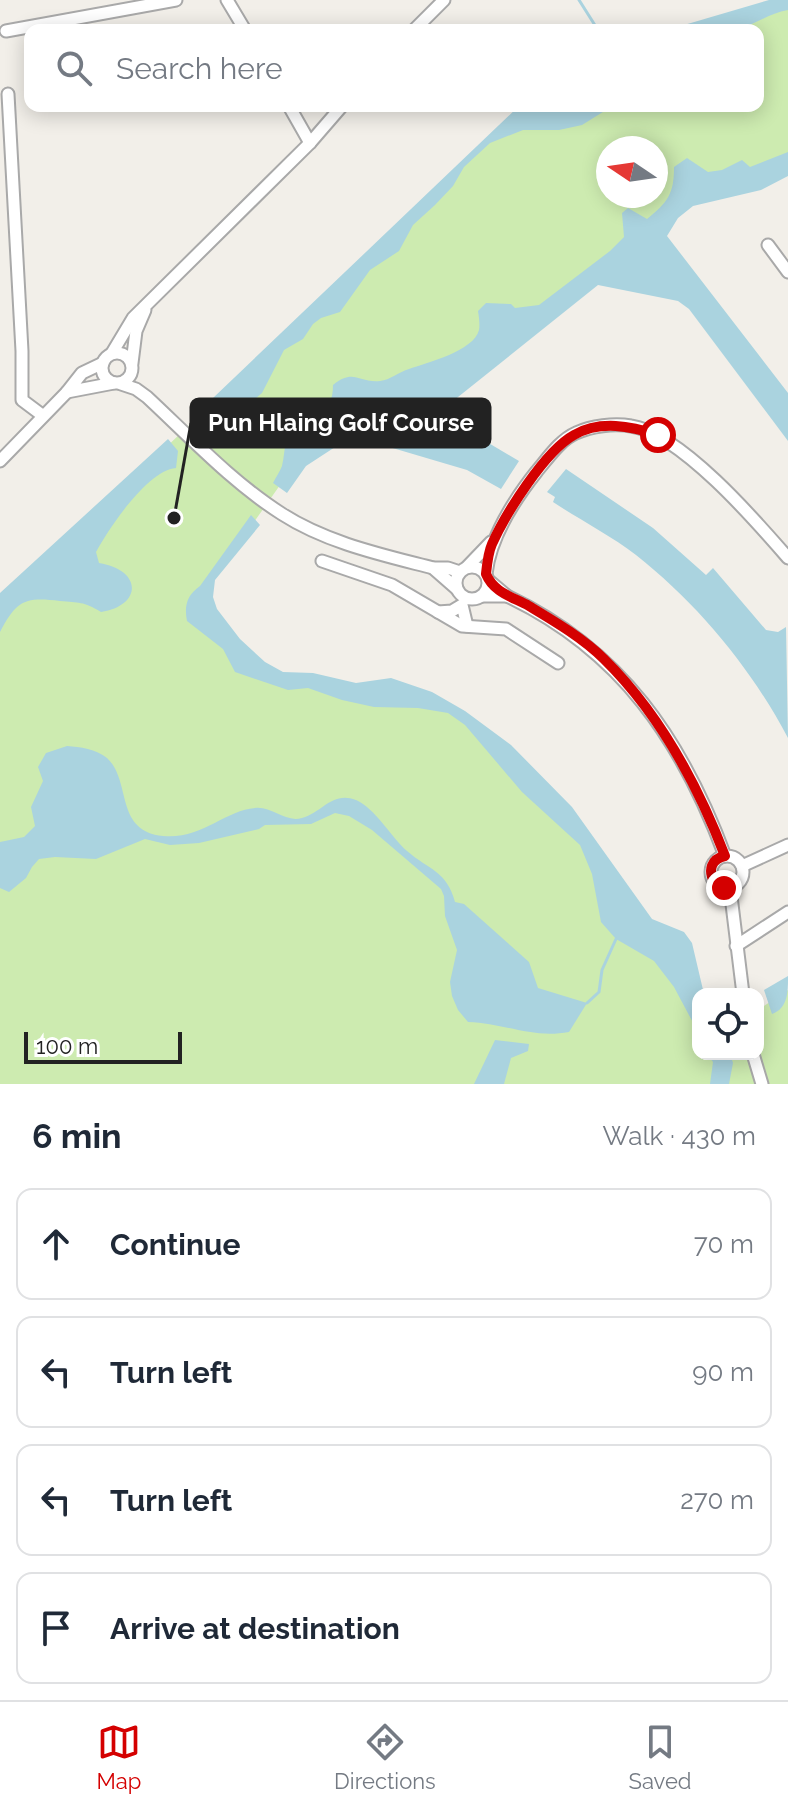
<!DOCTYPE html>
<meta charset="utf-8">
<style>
:root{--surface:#fff;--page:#f2f2f3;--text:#1f2937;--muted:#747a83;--line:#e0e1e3;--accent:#d40000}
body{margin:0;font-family:Raleway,sans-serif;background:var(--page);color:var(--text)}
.controls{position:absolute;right:24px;bottom:24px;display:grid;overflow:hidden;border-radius:16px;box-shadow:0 4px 20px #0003}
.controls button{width:72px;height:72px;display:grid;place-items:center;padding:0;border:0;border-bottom:2px solid var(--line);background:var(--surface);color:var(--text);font:40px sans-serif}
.compass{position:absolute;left:596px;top:136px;width:72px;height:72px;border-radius:50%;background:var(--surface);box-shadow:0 4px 20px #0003;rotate:283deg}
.scale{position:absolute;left:24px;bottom:20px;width:158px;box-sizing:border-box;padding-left:8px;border:4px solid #222;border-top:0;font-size:22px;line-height:28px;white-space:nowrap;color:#222;-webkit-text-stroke:6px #fff;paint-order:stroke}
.stop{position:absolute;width:24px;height:24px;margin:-18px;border:6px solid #d40000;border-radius:50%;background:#fff}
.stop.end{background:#d40000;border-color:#fff;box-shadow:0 2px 8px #0008}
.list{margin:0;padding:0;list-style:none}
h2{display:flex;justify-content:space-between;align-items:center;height:104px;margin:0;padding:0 32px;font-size:34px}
h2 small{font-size:26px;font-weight:400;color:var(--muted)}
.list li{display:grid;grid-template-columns:52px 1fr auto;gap:24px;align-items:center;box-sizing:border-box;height:112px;margin:0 16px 16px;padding:0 16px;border:2px solid var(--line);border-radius:16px}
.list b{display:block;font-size:30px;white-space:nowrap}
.list em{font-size:26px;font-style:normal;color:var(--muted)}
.icon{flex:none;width:44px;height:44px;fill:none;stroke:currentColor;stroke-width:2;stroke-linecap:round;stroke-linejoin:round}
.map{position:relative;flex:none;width:788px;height:1084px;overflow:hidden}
.search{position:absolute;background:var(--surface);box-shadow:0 4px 20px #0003;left:24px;right:24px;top:24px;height:88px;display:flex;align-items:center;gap:20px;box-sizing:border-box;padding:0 28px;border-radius:16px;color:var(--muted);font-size:30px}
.sheet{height:616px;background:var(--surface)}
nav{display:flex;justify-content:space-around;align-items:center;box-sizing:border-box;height:112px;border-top:2px solid var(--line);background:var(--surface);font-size:22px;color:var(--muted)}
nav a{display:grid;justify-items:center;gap:4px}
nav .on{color:var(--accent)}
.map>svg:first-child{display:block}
.grass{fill:#cdebb0;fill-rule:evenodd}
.water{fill:#aad3df}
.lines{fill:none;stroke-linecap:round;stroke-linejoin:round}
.stream{stroke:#aad3df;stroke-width:3}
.minor-casing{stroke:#a9a9a9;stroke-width:15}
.minor{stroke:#fff;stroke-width:11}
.route{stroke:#d40000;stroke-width:10}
.leader{fill:none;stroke:#222;stroke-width:3}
.callout-dot{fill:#222;stroke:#fff;stroke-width:3}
.callout{fill:#222;stroke:#222;stroke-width:3}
.callout-label{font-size:24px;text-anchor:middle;font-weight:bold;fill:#fff}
</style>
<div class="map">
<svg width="788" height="1084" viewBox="0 0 788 1084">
<rect width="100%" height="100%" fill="#f2efe9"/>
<path class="grass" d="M788,0V166L702,188L440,397L311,441L202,596L270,676L453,710L585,837L698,1013V1054H758V1010L788,990V1084H0V605L525,106H758V30H686ZM608,148H656V196H608Z"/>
<g class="water">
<path d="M769,0H788V10C768,13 753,27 733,30C712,33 688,30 667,30Z"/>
<path d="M519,106H621L611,107L582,125L559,130H523L490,143L464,167L453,186L435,205L413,225L399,251L370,270L340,312L321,318L313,324L303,339L284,350L262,393L242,410L203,431L192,418Z"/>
<path d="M788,152V176L761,190L693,206L678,218L667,236L788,393V441L689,309L678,301L598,285L438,413L519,461L501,489L467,470L352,436L306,466L287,493L273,483C276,477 280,471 282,466C286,450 282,444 295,431C312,412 333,417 333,385C354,368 358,383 380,381C390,380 399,372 409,369C426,363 474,351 479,330C480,325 479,317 478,311L486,303L511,304L515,308L539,305L610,251L624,237L622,213L628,208L647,219C668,202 674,194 674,167L687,158L708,172L722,170L742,160L750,167Z"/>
<path d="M168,439L178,451L176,468C148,470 109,528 96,552L99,563C143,570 142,606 101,612C83,601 79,603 60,601C25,597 17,600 0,632V593Z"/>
<path d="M566,469L653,528L706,575L713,568L766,630L778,632L786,627L788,738C751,668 698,604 636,555C610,535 580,520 553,502L555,497L547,492Z"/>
<path d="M251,515L260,525L215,580L213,597L217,609L240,639L265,662L283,672L313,673L356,683L391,678L432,692L465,711L511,745L572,807L652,919L684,932L692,943L704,994H698V1032L674,987L654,961L616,939L601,922L592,874L580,845L522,792L465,725L448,713L418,708L374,707L342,700L308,688L288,690L235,672L223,649L187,621C184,606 187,595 200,586Z"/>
<path d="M67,746C80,747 96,749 107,758C132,781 114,831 163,836C200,840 226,810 255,808C272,806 285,823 302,818C323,812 332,791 356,800C375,808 391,837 407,851C429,870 447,871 455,902L464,904L529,962L538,988L587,1003L569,1032C532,1039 504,1023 468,1022L458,1010L452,996L450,982L457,950L445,916L444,896L441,889L372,830L349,816L335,813L311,824L265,825L259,829L199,843L170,845L145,839L96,859L55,857L39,859L32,867L26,878L9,892L0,888V842L24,837L35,826L31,807L43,781L38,767L46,753Z"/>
<path d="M788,976C788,992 788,1008 772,1014L764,990Z"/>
<path d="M495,1040L529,1044L528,1051L511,1058L504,1084H474Z"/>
<path d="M707,1054H730L733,1063L729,1084H710L713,1062Z"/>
</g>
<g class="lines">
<g class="stream">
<path d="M579,0L598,30"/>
<path d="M587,1003L599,992L602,970L616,939"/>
</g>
<defs>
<g id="minor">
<path d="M227,0L245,30"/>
<path d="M414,30L444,0"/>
<path d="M6,31L176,0"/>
<path d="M8,94L22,351V400L42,415"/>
<path d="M289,106L310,143"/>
<path d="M768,245L788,272"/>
<circle cx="117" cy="368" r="15"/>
<path d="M112,353L133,318L310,143L342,106"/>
<path d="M103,363L82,373L67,392L114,383"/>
<path d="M132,363L136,331L145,310"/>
<path d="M121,384L136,389L147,397C190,437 233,483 282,514C327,543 383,555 433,568"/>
<path d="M0,461L67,392"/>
<path d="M322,561L392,585L462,626L506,629L558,663"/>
<circle cx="472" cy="583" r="16"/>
<path d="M467,567L491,542"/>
<path d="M486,574C490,537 514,500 537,471C548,458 560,440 576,433C591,426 614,423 631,426C680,433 756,521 788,558"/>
<path d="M457,589L433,568H448L460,572"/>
<path d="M482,596H507L488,580"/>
<path d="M507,596C621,650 682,740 725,856"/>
<path d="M438,612L452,611L462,605L467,626"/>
<circle cx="727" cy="872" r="16"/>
<path d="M742,866L788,845"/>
<path d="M730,888L743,994"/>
<path d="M736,946L788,912"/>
<path d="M753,1054L762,1084"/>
</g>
</defs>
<use href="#minor" class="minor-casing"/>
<use href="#minor" class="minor"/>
</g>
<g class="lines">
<path class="route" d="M658,435C631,426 600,420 574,435C545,451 506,513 492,544C488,553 487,564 486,574C494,593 513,597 529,606C554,621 583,638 604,659C660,714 697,783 725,856C711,859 708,870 714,882L724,888"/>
</g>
<path class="leader" d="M174 518L191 423"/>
<circle class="callout-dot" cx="174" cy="518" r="8"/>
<rect class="callout" x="191" y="399" width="299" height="48" rx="8"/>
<g class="callout-label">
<text x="341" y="431">Pun Hlaing Golf Course</text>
</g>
</svg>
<div class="controls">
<button><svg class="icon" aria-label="locate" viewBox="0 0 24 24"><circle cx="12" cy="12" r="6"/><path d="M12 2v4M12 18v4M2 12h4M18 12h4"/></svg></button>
</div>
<svg class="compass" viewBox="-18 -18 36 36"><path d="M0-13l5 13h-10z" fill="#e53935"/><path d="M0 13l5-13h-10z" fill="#747a83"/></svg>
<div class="scale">100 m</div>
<div class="stop" style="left:658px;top:435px"></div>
<div class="stop end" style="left:724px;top:888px"></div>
<div class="search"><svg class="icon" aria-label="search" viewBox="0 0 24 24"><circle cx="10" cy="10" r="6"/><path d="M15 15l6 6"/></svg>Search here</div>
</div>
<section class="sheet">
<h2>6 min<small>Walk · 430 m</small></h2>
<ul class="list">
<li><svg class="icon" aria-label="ahead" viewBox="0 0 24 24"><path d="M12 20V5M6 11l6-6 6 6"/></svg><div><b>Continue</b></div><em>70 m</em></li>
<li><svg class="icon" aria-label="left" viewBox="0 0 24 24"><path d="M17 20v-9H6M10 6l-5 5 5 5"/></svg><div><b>Turn left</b></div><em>90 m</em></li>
<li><svg class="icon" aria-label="left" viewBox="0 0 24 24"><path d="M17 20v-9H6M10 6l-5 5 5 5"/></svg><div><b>Turn left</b></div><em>270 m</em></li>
<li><svg class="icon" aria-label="arrive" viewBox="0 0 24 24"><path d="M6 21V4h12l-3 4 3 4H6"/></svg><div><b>Arrive at destination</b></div></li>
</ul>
</section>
<nav>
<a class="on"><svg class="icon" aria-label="map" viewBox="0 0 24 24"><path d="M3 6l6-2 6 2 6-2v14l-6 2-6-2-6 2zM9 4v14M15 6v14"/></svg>Map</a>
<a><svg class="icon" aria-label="directions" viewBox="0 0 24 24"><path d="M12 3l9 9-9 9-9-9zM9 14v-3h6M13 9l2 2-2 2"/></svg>Directions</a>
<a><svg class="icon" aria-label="saved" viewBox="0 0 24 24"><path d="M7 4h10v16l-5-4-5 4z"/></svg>Saved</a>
</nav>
